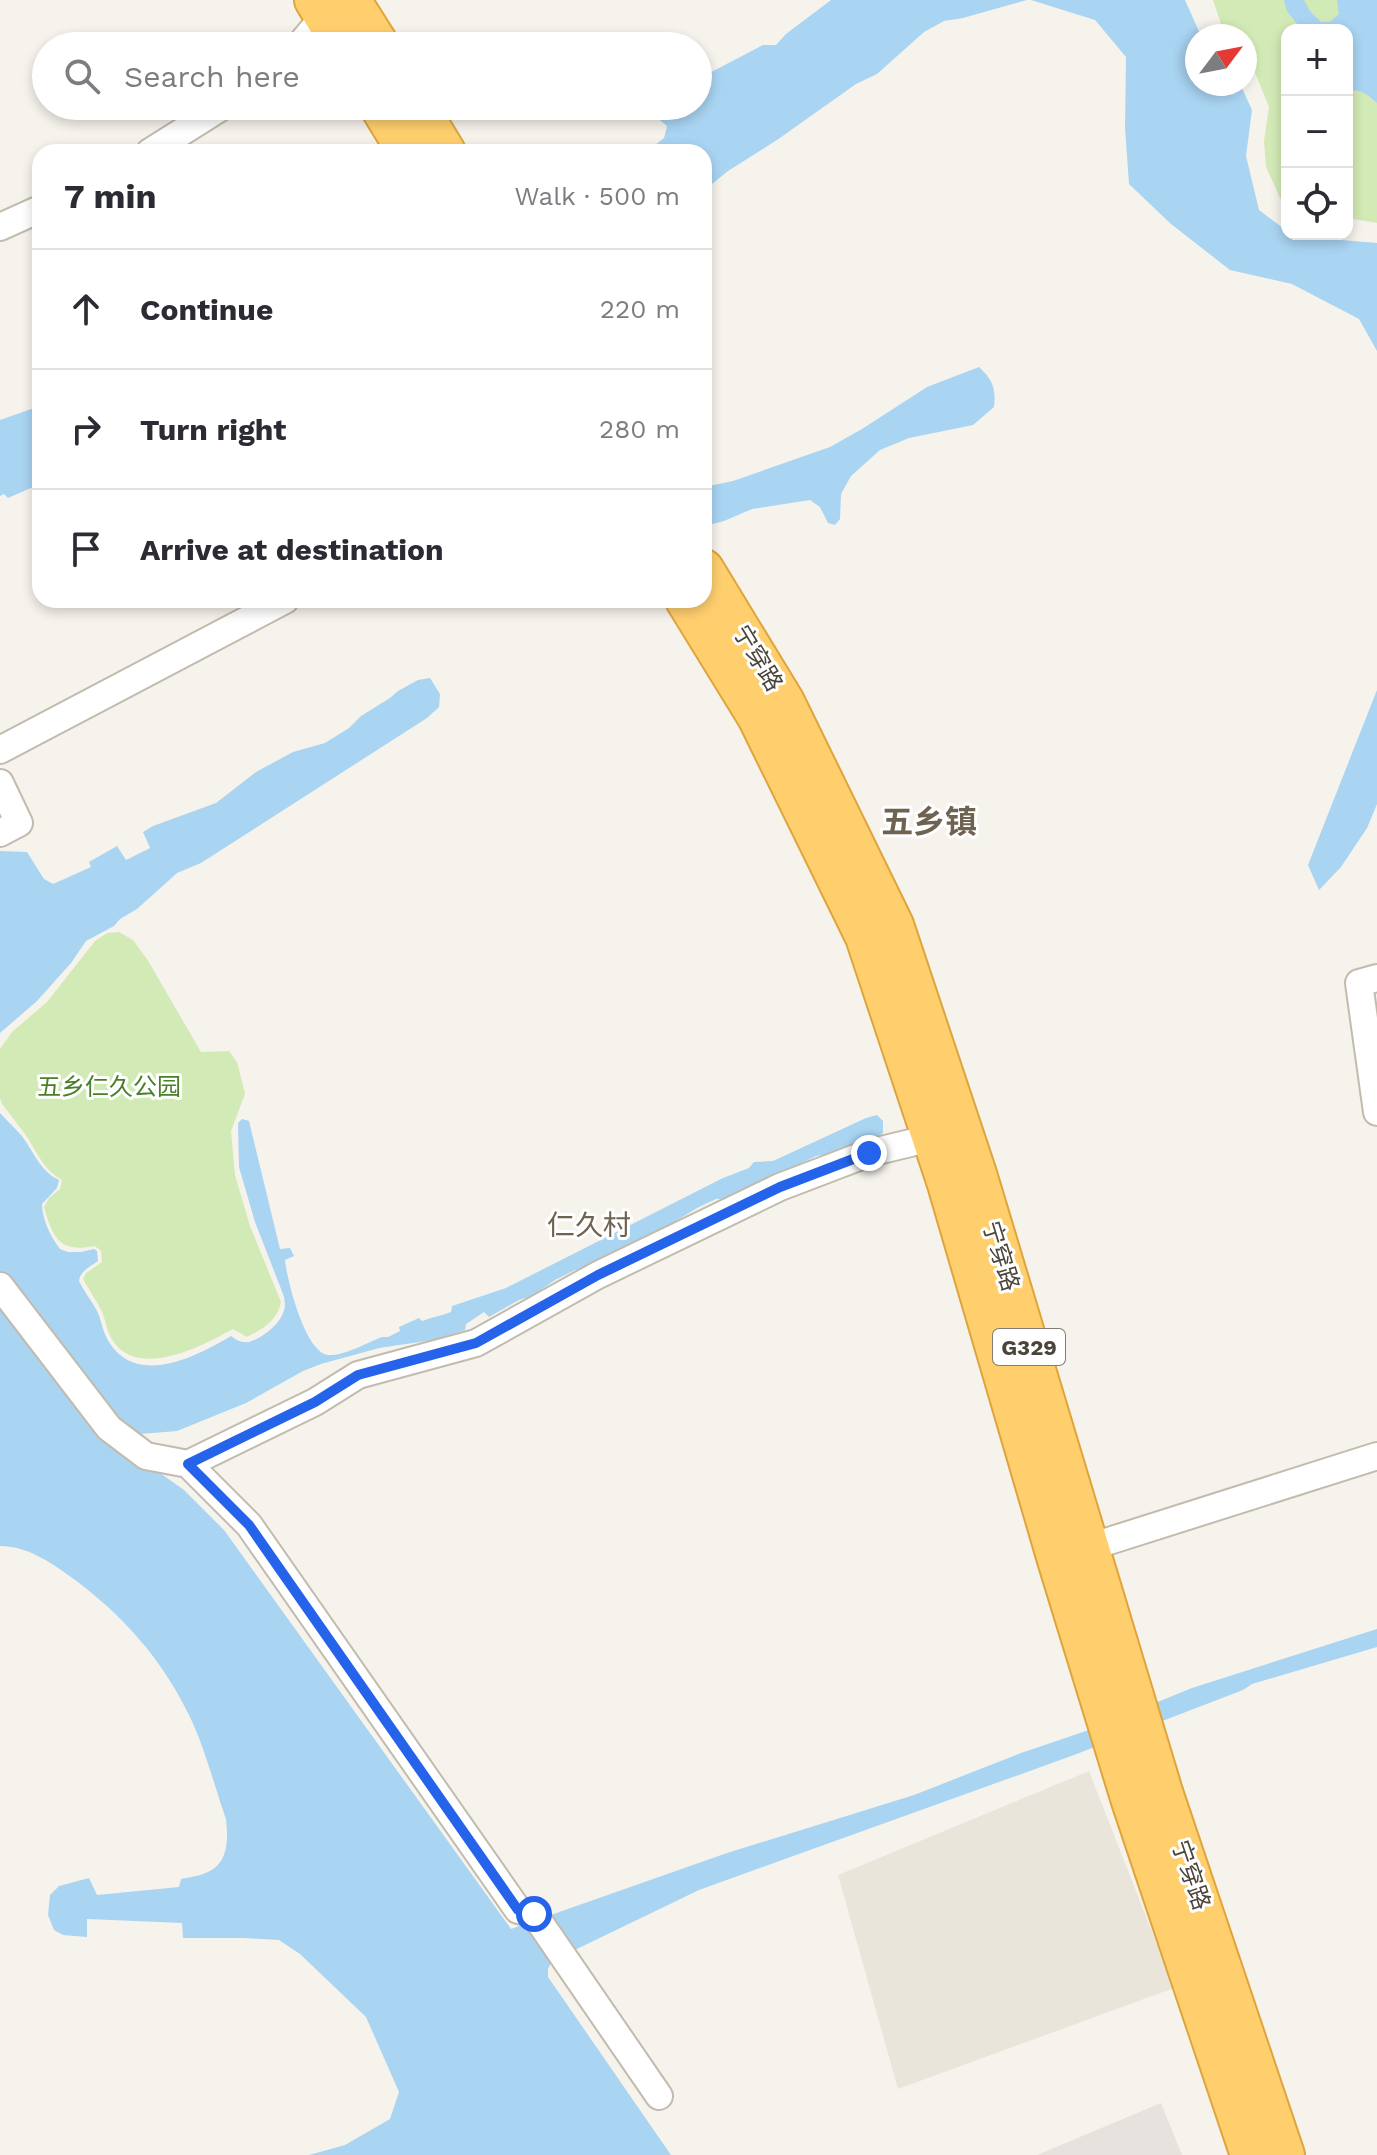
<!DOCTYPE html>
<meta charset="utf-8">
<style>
:root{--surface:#fff;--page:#f2f2f3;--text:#2b2b33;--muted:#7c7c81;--line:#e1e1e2}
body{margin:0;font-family:"Work Sans","Noto Sans SC",sans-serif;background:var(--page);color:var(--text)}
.controls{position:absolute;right:24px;top:24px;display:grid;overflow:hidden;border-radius:16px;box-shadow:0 4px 12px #0003}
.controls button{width:72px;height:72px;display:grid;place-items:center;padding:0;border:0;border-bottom:2px solid var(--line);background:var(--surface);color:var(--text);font:40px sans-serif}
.compass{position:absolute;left:1185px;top:24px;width:72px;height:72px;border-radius:50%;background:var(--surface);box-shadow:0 4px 12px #0003;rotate:58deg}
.stop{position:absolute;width:24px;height:24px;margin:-18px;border:6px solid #2563eb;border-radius:50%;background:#fff}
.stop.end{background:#2563eb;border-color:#fff;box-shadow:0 2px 8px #0008}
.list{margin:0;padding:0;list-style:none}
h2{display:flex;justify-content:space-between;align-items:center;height:104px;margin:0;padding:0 32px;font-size:34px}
h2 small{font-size:26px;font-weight:400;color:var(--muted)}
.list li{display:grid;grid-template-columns:52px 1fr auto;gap:24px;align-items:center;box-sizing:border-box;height:120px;padding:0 32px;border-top:2px solid var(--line)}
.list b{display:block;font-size:30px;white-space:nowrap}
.list em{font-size:26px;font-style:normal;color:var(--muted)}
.icon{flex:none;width:44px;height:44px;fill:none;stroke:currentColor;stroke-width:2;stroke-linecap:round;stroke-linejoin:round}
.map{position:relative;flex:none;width:1377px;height:2155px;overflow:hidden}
.search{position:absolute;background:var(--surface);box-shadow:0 4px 12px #0003;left:32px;top:32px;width:680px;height:88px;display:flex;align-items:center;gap:20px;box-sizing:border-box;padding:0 28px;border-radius:44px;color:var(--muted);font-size:30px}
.panel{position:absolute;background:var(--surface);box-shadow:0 4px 12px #0003;left:32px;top:144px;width:680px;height:464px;border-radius:24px}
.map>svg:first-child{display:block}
.residential{fill:#eae5da}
.industrial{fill:#e6e2dd}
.green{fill:#d2eab5}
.water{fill:#a9d4f2}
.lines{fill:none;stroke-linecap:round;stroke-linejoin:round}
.minor-casing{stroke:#c2bbae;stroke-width:30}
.highway-casing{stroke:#e0a43c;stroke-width:42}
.minor{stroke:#fff;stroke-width:26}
.highway{stroke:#ffcf6e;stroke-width:38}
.route{stroke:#2563eb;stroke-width:10}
.labels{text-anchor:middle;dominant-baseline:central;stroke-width:6;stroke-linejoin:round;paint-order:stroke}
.shield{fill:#fff;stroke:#817c74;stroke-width:2}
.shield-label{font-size:22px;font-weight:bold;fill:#4b4439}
.street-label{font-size:24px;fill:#4b4439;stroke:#fff}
.park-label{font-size:24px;fill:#4a7f2a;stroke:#fff}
.quarter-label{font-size:28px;fill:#6e6250;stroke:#fff}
.district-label{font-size:32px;font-weight:bold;fill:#6e6250;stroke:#fff}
</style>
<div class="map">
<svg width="1377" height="2155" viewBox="0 0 1377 2155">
<rect width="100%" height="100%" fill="#f6f3ec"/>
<path class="residential" d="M1089,1771L1174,1988L898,2089L838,1875Z"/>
<path class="industrial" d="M1161,2103L1182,2155H1037Z"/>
<g class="green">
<path d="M1213,0H1377V223L1347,218V30H1287V201L1280,198L1266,167L1264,141L1269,107L1251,63L1245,55V36H1231L1221,24Z"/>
<path d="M119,932L133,940L147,959L201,1052L229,1051L237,1062L245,1094L231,1131L235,1175L250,1226L281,1302C277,1321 264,1328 247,1337L233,1329C204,1345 139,1380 113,1341C107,1333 106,1321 102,1312C97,1301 89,1290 83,1279L86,1273L102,1262L101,1251L95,1246C60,1253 53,1239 44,1207L49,1198L60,1189L62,1180C46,1172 38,1155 29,1140C21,1128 11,1116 2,1104L0,1098V1049L12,1032L47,1002L95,941L107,933Z"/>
</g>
<g class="water">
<path d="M831,0H1027L963,18L944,21L924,32L877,74L856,84L777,140L728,171L712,184L704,196V152H646L664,138L667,126L646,108L649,106H698V79L763,45H776L786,34Z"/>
<path d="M1031,0H1185L1201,36H1197V84H1240L1252,110L1246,156L1259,210L1287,231V234L1295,236L1377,243V351L1359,319L1292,284L1230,270L1171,224L1129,184L1125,128L1126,57L1095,20Z"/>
<path d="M1284,0H1304L1310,11L1321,22H1330L1339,14L1337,0H1377V103C1368,95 1360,87 1347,92V30H1302L1287,11Z"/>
<path d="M979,367C993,380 996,389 994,407L973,425L909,438L880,450L851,476L841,494L840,519L835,525L828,523L820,507L810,500L752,509L724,521L704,526V487L733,481L830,447L862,429L927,387Z"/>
<path d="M40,406V484L8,498L4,494L0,496V420Z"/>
<path d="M430,678L440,694L439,707L427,718L201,863L177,873L137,909L120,919L114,926L86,941L71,963L37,1001L0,1033V851L27,852L44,879L53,884L91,867L89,862L117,846L126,860L150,848L143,832L153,826L216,803L256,772L293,752L325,743L349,728L361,716L390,698L398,691L418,680Z"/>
<path d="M1377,690V804L1367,828L1341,867L1319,890L1308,865Z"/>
<path d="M0,1113C7,1121 15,1128 22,1136C33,1151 41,1172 59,1180L57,1188L42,1204C42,1220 51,1237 60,1249L68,1252H81L94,1249L97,1251L98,1261C90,1267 80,1271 79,1281C84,1292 93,1302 98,1313C102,1323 103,1333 109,1342C137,1387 196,1357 231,1336C236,1340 242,1343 249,1342C261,1339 279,1325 283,1313C286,1307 285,1300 283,1294L255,1222L239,1167L238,1123L242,1119L249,1121L280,1249L290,1248L294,1256L285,1260C287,1280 305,1352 328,1355C345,1356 366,1343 382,1337H388L400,1331L399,1327L419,1318L422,1321C432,1317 441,1316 451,1312L452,1306L506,1288L723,1178L749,1168L754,1162L773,1161L866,1118L877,1115L883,1121V1133L869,1143L846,1151L816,1156L728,1199H716L697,1208L655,1234L590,1268L575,1270L555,1280L532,1296L519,1300L489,1317L484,1312L466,1324L465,1330L433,1340L379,1348L321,1364L303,1371L246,1403L177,1431L103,1437L127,1459L160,1473L184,1490L224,1530L511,1929L727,1853L914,1795L1021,1753L1086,1731L1192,1688L1377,1629V1647L1252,1684L1243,1690L1074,1755L699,1890L552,1961L548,1969V1977L671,2155H309L345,2145L390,2119L399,2092L366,2017L300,1954L279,1940L244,1938H183L182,1923L87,1919V1937L63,1935L54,1930L48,1915L50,1895L59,1886L89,1878L97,1895L179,1887L181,1879C190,1877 200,1876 208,1872C229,1862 228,1839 226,1819C214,1785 205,1748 189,1715C162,1659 122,1614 71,1577C50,1562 27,1546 0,1546Z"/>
</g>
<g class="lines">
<defs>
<g id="minor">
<path d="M299,46L333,5"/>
<path d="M150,152L223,106"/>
<path d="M0,227L40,209"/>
<path d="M0,750L285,600"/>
<path d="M0,783L19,823L0,833"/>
<path d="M1377,978L1359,983L1377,1112"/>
<path d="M0,1286L109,1428L146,1456L188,1464L249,1525L518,1910L534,1914L659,2096"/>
<path d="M188,1464L315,1402L358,1375L476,1343L598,1275L780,1187L869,1153L931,1138"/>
<path d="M1090,1547L1377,1456"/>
</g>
<g id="highway">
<path d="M314,0L342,46"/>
<path d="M351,0L380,46"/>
<path d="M379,106L407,152"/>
<path d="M418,106L446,152"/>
<path d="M704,569L785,702L894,925L977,1174L1163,1792L1285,2155"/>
<path d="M685,600L757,717L865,937L947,1184L1057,1560L1131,1801L1250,2155"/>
</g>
</defs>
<use href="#minor" class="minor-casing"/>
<use href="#highway" class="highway-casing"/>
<use href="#minor" class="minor"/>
<use href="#highway" class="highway"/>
</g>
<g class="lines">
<path class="route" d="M534,1914L518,1910L249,1525L188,1464L315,1402L358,1375L476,1343L598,1275L780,1187L869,1153"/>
</g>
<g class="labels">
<rect class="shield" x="993" y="1329" width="72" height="36" rx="6"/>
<g class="shield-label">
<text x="1029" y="1347">G329</text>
</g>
<g class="street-label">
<text transform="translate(758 658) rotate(59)">宁穿路</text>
<text transform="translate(1001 1256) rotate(73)">宁穿路</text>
<text transform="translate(1191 1875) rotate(71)">宁穿路</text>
</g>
<g class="park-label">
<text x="109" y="1087">五乡仁久公园</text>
</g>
<g class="quarter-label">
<text x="589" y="1225">仁久村</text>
</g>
<g class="district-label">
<text x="929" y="822">五乡镇</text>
</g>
</g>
</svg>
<div class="controls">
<button>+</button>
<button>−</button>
<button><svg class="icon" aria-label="locate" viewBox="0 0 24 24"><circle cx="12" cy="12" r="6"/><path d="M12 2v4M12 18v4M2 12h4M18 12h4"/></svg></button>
</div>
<svg class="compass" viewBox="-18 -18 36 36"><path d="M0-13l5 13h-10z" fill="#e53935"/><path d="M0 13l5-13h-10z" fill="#7c7c81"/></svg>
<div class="stop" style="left:534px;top:1914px"></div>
<div class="stop end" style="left:869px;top:1153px"></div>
<div class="search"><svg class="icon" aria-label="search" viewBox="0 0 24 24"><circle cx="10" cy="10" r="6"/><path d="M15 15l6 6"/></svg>Search here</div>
<section class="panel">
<h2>7 min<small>Walk · 500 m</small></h2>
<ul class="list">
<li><svg class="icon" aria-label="ahead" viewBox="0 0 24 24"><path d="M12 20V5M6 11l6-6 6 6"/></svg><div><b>Continue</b></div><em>220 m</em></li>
<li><svg class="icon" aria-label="right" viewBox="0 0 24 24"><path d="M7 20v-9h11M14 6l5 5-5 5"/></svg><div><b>Turn right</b></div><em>280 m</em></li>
<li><svg class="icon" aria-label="arrive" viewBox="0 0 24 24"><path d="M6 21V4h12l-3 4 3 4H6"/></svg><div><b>Arrive at destination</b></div></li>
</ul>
</section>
</div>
